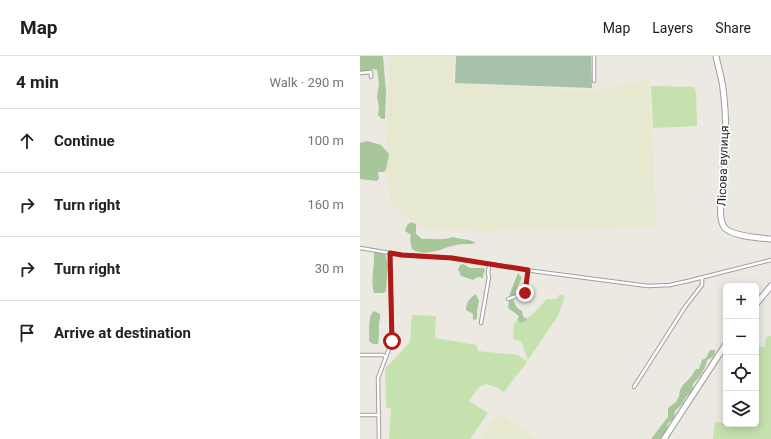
<!DOCTYPE html>
<meta charset="utf-8">
<style>
:root{--surface:#fff;--page:#f6f6f6;--text:#202124;--muted:#757577;--line:#e0e0e0}
body{margin:0;font-family:Roboto,sans-serif;background:var(--page);color:var(--text)}
.controls{position:absolute;right:12px;bottom:12px;display:grid;overflow:hidden;border-radius:6px;box-shadow:0 2px 10px #0003}
.controls button{width:36px;height:36px;display:grid;place-items:center;padding:0;border:0;border-bottom:1px solid var(--line);background:var(--surface);color:var(--text);font:20px sans-serif}
.stop{position:absolute;width:12px;height:12px;margin:-9px;border:3px solid #b01a16;border-radius:50%;background:#fff}
.stop.end{background:#b01a16;border-color:#fff;box-shadow:0 1px 4px #0008}
.list{margin:0;padding:0;list-style:none}
h2{display:flex;justify-content:space-between;align-items:center;height:52px;margin:0;padding:0 16px;font-size:17px}
h2 small{font-size:13px;font-weight:400;color:var(--muted)}
.list li{display:grid;grid-template-columns:26px 1fr auto;gap:12px;align-items:center;box-sizing:border-box;height:64px;padding:0 16px;border-top:1px solid var(--line)}
.list b{display:block;font-size:15px;white-space:nowrap}
.list em{font-size:13px;font-style:normal;color:var(--muted)}
.icon{flex:none;width:22px;height:22px;fill:none;stroke:currentColor;stroke-width:2;stroke-linecap:round;stroke-linejoin:round}
.map{position:relative;flex:none;width:411px;height:383px;overflow:hidden}
header{display:flex;align-items:center;gap:24px;box-sizing:border-box;height:56px;padding:0 20px;background:var(--surface);border-bottom:1px solid var(--line)}
header strong{font-size:19px}
nav{display:flex;gap:22px;margin-inline-start:auto;font-size:14px}
main{display:flex}
aside{flex:1;background:var(--surface)}
.map>svg:first-child{display:block}
.farmland{fill:#e6e9cf}
.grass{fill:#c5e1ad}
.forest{fill:#a7c79b}
.cemetery{fill:#a6c2ab}
.lines{fill:none;stroke-linecap:round;stroke-linejoin:round}
.lane-casing{stroke:#9f9f9f;stroke-width:4.5}
.street-casing{stroke:#9f9f9f;stroke-width:7}
.lane{stroke:#fff;stroke-width:2.5}
.street{stroke:#fff;stroke-width:5}
.route{stroke:#b01a16;stroke-width:5}
.labels{text-anchor:middle;dominant-baseline:central;stroke-width:3.5;stroke-linejoin:round;paint-order:stroke}
.street-label{font-size:12px;fill:#1b1b1b;stroke:#fff}
</style>
<header>
<strong>Map</strong>
<nav><a>Map</a><a>Layers</a><a>Share</a></nav>
</header>
<main>
<aside>
<h2>4 min<small>Walk · 290 m</small></h2>
<ul class="list">
<li><svg class="icon" aria-label="ahead" viewBox="0 0 24 24"><path d="M12 20V5M6 11l6-6 6 6"/></svg><div><b>Continue</b></div><em>100 m</em></li>
<li><svg class="icon" aria-label="right" viewBox="0 0 24 24"><path d="M7 20v-9h11M14 6l5 5-5 5"/></svg><div><b>Turn right</b></div><em>160 m</em></li>
<li><svg class="icon" aria-label="right" viewBox="0 0 24 24"><path d="M7 20v-9h11M14 6l5 5-5 5"/></svg><div><b>Turn right</b></div><em>30 m</em></li>
<li><svg class="icon" aria-label="arrive" viewBox="0 0 24 24"><path d="M6 21V4h12l-3 4 3 4H6"/></svg><div><b>Arrive at destination</b></div></li>
</ul>
</aside>
<div class="map">
<svg width="411" height="383" viewBox="0 0 411 383">
<rect width="100%" height="100%" fill="#ece9e2"/>
<g class="farmland">
<path d="M29,0H94L93,27L233,35L289,23L297,171L123,175L74,174L60,170L42,158L30,145L26,114Z"/>
<path d="M143,360L163,374L173,383H119L134,363Z"/>
</g>
<g class="grass">
<path d="M291,30L334,31L336,37L337,70L293,72Z"/>
<path d="M200,238L205,240L199,258L168,304L161,285L153,283L154,267L171,260L187,243H197Z"/>
<path d="M52,259L76,260L75,282L116,289L118,295L158,299L167,306L144,336L136,331L126,328L119,331L109,345L128,357L110,383H29L31,353L26,351L25,313L50,286Z"/>
<path d="M411,280V383H353L355,366L366,367V368H396L397,290L405,291L406,281Z"/>
</g>
<g class="forest">
<path d="M0,0H23L26,37L25,63H22L18,59L19,51L17,41L19,28L17,14L14,13L0,16Z"/>
<path d="M7,85L21,89L29,98L26,114L24,116H18L19,122L17,125L0,123V87Z"/>
<path d="M51,166L56,168V178L62,183C73,182 83,185 93,181C101,184 109,182 116,187C110,189 103,187 96,189C82,192 66,202 52,193L50,184L51,179L45,175L47,169Z"/>
<path d="M20,193L25,197L28,209L26,235L24,237H14C10,224 15,210 14,196L16,194Z"/>
<path d="M103,208L110,212H124L125,215L123,219V222L118,221L113,224L101,220L98,213L100,209Z"/>
<path d="M158,217L162,222C156,234 147,247 162,255L163,260L167,264L161,267L157,264L159,260L148,252L150,237Z"/>
<path d="M116,238L119,245L117,255V263L113,264V258L106,254C106,246 110,242 116,238Z"/>
<path d="M14,255L20,258C21,263 18,266 19,271C19,277 19,281 18,288H13L9,285C10,275 7,261 14,255Z"/>
<path d="M350,294H355V297L353,301L347,304C346,313 339,322 333,328L332,335L326,341L322,348L315,355L314,363L308,367L307,374L300,383H291L308,361V352L316,346L319,340L320,334L323,329L330,322L336,313H339L342,304L346,302Z"/>
</g>
<path class="cemetery" d="M96,0H231L232,32L95,27Z"/>
<g class="lines">
<defs>
<g id="lane">
<path d="M234,0V25"/>
<path d="M0,17L11,16V21"/>
<path d="M0,192L42,199L92,202L173,215L288,230L310,229L328,225L411,204"/>
<path d="M148,243L165,237L168,214"/>
<path d="M121,267L129,221L128,217L129,209"/>
<path d="M0,299H23L26,301"/>
<path d="M274,331L325,251L342,229V222"/>
<path d="M0,359H19"/>
<path d="M19,383L18,322L32,285L30,197"/>
</g>
<g id="street">
<path d="M356,0C358,11 362,22 363,33C367,63 366,100 363,130C362,141 357,163 365,172C372,180 399,182 411,183"/>
<path d="M396,248L411,230"/>
<path d="M304,383L366,288"/>
</g>
</defs>
<use href="#lane" class="lane-casing"/>
<use href="#street" class="street-casing"/>
<use href="#lane" class="lane"/>
<use href="#street" class="street"/>
</g>
<g class="lines">
<path class="route" d="M32,285L30,197L42,199L92,202L168,214L165,237"/>
</g>
<g class="labels">
<g class="street-label">
<text transform="translate(363 110) rotate(-88)">Лісова вулиця</text>
</g>
</g>
</svg>
<div class="controls">
<button>+</button>
<button>−</button>
<button><svg class="icon" aria-label="locate" viewBox="0 0 24 24"><circle cx="12" cy="12" r="6"/><path d="M12 2v4M12 18v4M2 12h4M18 12h4"/></svg></button>
<button><svg class="icon" aria-label="layers" viewBox="0 0 24 24"><path d="M12 4l9 5-9 5-9-5zM3 14l9 5 9-5"/></svg></button>
</div>
<div class="stop" style="left:32px;top:285px"></div>
<div class="stop end" style="left:165px;top:237px"></div>
</div>
</main>
